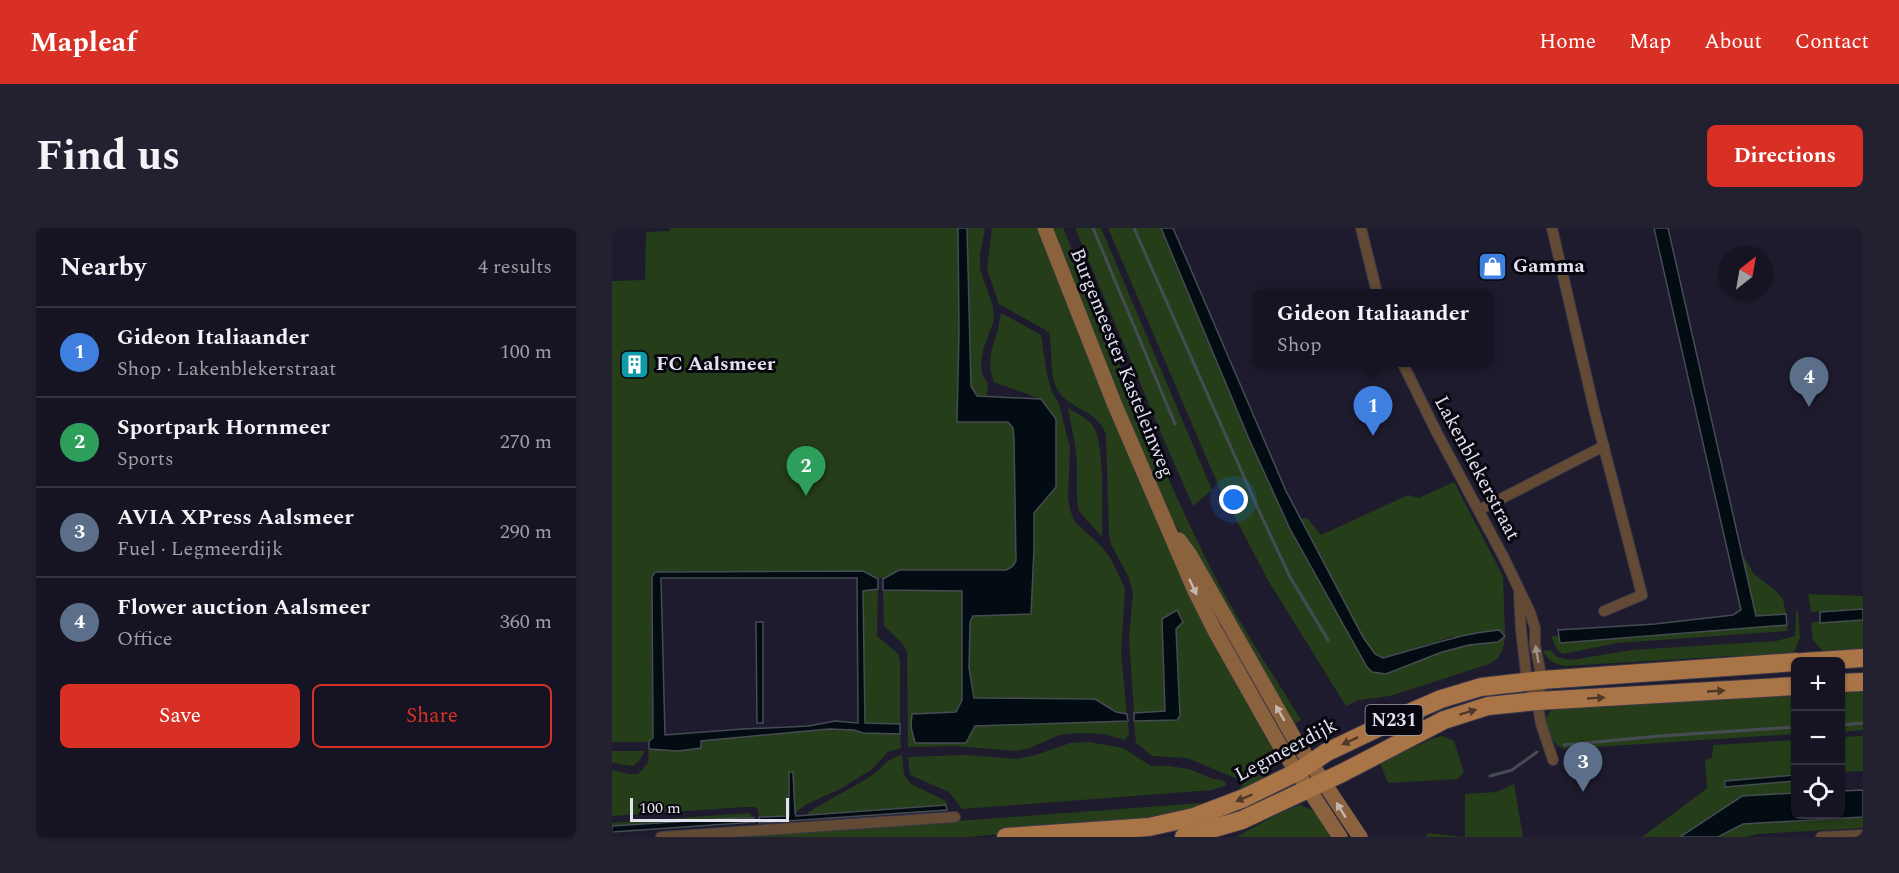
<!DOCTYPE html>
<meta charset="utf-8">
<style>
:root{--surface:#161422;--page:#23212f;--text:#f1f3f6;--muted:#9e9ea5;--line:#353340;--accent:#d93025}
body{margin:0;font-family:Spectral,serif;background:var(--page);color:var(--text)}
.controls{position:absolute;right:18px;bottom:18px;display:grid;overflow:hidden;border-radius:9px;box-shadow:0 2px 4px #0004}
.controls button{width:54px;height:54px;display:grid;place-items:center;padding:0;border:0;border-bottom:2px solid var(--line);background:var(--surface);color:var(--text);font:30px sans-serif}
.compass{position:absolute;left:1107px;top:18px;width:54px;height:54px;border-radius:50%;background:var(--surface);box-shadow:0 2px 4px #0004;rotate:31deg}
.scale{position:absolute;left:18px;bottom:15px;width:159px;box-sizing:border-box;padding-left:6px;border:3px solid #e3e1ee;border-top:0;font-size:16px;line-height:21px;white-space:nowrap;color:#e3e1ee;-webkit-text-stroke:4px #08070f;paint-order:stroke}
.you{position:absolute;left:622px;top:272px;width:21px;height:21px;margin:-15px;border:4px solid #fff;border-radius:50%;background:#1a73e8;box-shadow:0 0 0 9px #1a73e833}
.badge{display:grid;place-items:center;width:39px;height:39px;border-radius:50%;background:var(--accent);color:#fff;font-size:20px;font-weight:700}
.pin{position:absolute;translate:-50% -50px;filter:drop-shadow(0 2px 3px #0008)}
.pin::after{content:'';position:absolute;top:32px;width:21px;height:18px;background:inherit;clip-path:polygon(0 0,100% 0,50% 100%)}
.popup{position:absolute;left:641px;top:61px;width:240px;height:78px;box-sizing:border-box;display:grid;place-content:center;border-radius:9px;background:var(--surface);filter:drop-shadow(0 2px 4px #0005);font-size:20px;white-space:nowrap;color:var(--muted)}
.popup b{font-size:22px;color:var(--text)}
.popup::after{content:'';position:absolute;left:50%;top:100%;margin-left:-12px;border:12px solid transparent;border-top-color:var(--surface)}
.list{margin:0;padding:0;list-style:none}
h2{display:flex;justify-content:space-between;align-items:center;height:78px;margin:0;padding:0 24px;font-size:26px}
h2 small{font-size:20px;font-weight:400;color:var(--muted)}
.list li{display:grid;grid-template-columns:39px 1fr auto;gap:18px;align-items:center;box-sizing:border-box;height:90px;padding:0 24px;border-top:2px solid var(--line)}
.list b{display:block;font-size:22px;white-space:nowrap}
.list p{margin:0;font-size:20px;white-space:nowrap;color:var(--muted)}
.list em{font-size:20px;font-style:normal;color:var(--muted)}
.actions{display:flex;gap:12px;padding:18px 24px}
.actions a{flex:1;padding:14px 0;border:2px solid var(--accent);border-radius:9px;text-align:center;font-size:21px;color:var(--accent)}
.actions .main{background:var(--accent);color:#fff}
.icon{flex:none;width:33px;height:33px;fill:none;stroke:currentColor;stroke-width:2;stroke-linecap:round;stroke-linejoin:round}
.map{position:relative;flex:none;width:1251px;height:609px;overflow:hidden;border-radius:9px}
header{display:flex;align-items:center;gap:36px;box-sizing:border-box;height:84px;padding:0 30px;background:var(--accent);color:#fff}
header strong{font-size:28px}
nav{display:flex;gap:33px;margin-inline-start:auto;font-size:21px}
.intro{display:flex;align-items:center;justify-content:space-between;box-sizing:border-box;height:144px;padding:0 36px}
h1{margin:0;font-size:42px}
.button{padding:15px 27px;border-radius:9px;background:var(--accent);color:#fff;font-size:21px;font-weight:700}
main{display:flex;gap:36px;padding:0 36px}
aside{flex:1;background:var(--surface);border-radius:9px;box-shadow:0 2px 4px #0004}
.map>svg:first-child{display:block}
.green{fill:#253e19}
.water{fill:#030c12;stroke:#464c54;stroke-width:1.5;fill-rule:evenodd}
.lines{fill:none;stroke-linecap:round;stroke-linejoin:round}
.stream{stroke:#464c54;stroke-width:3}
.minor-casing{stroke:#3a3749;stroke-width:12}
.secondary-casing{stroke:#3a3749;stroke-width:16}
.primary-casing{stroke:#3a3749;stroke-width:20}
.minor{stroke:#634a34;stroke-width:10}
.secondary{stroke:#8a623e;stroke-width:15}
.primary{stroke:#a97446;stroke-width:18}
.oneway{fill:#c4b5b0}
.oneway2{fill:#9d8e88}
.oneway3{fill:#503828}
.labels{text-anchor:middle;dominant-baseline:central;stroke-width:6;stroke-linejoin:round;paint-order:stroke}
.shield{fill:#08070f;stroke:#a1a0ab;stroke-width:1.5}
.shield-label{font-size:18px;font-weight:bold;fill:#e3e1ee}
.poi-label{font-size:20px;font-weight:bold;fill:#e3e1ee;stroke:#08070f;text-anchor:start}
.street-label{font-size:20px;fill:#e3e1ee;stroke:#08070f}
</style>
<header>
<strong>Mapleaf</strong>
<nav><a>Home</a><a>Map</a><a>About</a><a>Contact</a></nav>
</header>
<div class="intro"><h1>Find us</h1><a class="button">Directions</a></div>
<main>
<aside>
<h2>Nearby<small>4 results</small></h2>
<ul class="list">
<li><span class="badge" style="background:#3f7fe0">1</span><div><b>Gideon Italiaander</b><p>Shop · Lakenblekerstraat</p></div><em>100 m</em></li>
<li><span class="badge" style="background:#2e9e5b">2</span><div><b>Sportpark Hornmeer</b><p>Sports</p></div><em>270 m</em></li>
<li><span class="badge" style="background:#5c6f8a">3</span><div><b>AVIA XPress Aalsmeer</b><p>Fuel · Legmeerdijk</p></div><em>290 m</em></li>
<li><span class="badge" style="background:#5c6f8a">4</span><div><b>Flower auction Aalsmeer</b><p>Office</p></div><em>360 m</em></li>
</ul>
<div class="actions"><a class="main">Save</a><a>Share</a></div>
</aside>
<div class="map">
<svg width="1251" height="609" viewBox="0 0 1251 609">
<rect width="100%" height="100%" fill="#1e1b2e"/>
<g class="green">
<path d="M58,0H346L347,103L345,194H396L401,200L402,212L404,333L400,339L394,342H287C270,352 268,353 251,343L43,344L40,349L41,511L33,514H0V53L33,52L34,4L58,3Z"/>
<path d="M355,0H373L368,26V41L381,79L382,92L371,122L369,135L370,146L376,156L375,169L364,168L359,158Z"/>
<path d="M380,0H428L598,409L661,522L650,529L633,546L623,550L575,530L540,528L527,517L524,516L522,493L565,492L568,488L564,400L550,391L553,483L522,485L517,410L521,365L517,350L499,316L497,306L494,206C485,181 455,181 445,161C437,145 441,122 437,104L387,76L375,41Z"/>
<path d="M440,0H451C498,112 542,226 596,335C623,389 657,440 689,492L680,497L559,289L543,259Z"/>
<path d="M463,0H489L600,262L581,278L549,205Z"/>
<path d="M496,0H549L637,211L678,301L755,439L760,444L774,446L830,424L857,417L842,408L771,430L763,426L751,409L687,291L695,290L709,307L796,267L807,270L842,254L891,348L893,408L891,421L885,431L877,436L778,468L747,472L734,478L657,354L607,259Z"/>
<path d="M389,85L429,107L435,147L440,164L447,176L458,220L456,268L458,282L463,294L490,319L499,331L513,361L509,426L515,486L504,484L483,471H362L357,440L358,393L361,388L422,341V285L444,258L429,171L382,154C375,135 379,123 385,105C387,98 387,91 389,85Z"/>
<path d="M456,180C465,185 477,191 482,200C493,217 490,286 490,309L467,283L465,270V233L463,216Z"/>
<path d="M1130,326L1142,346L1164,363L1171,371L1174,386L1144,388Z"/>
<path d="M266,361L265,408L286,426L288,434V496L253,495L251,363Z"/>
<path d="M271,362H350V472L344,484L363,498L516,493L517,506L513,512L492,506L467,505L447,507L418,520L404,523L343,518L296,519L295,423L288,413L272,398Z"/>
<path d="M1196,366L1251,368V381L1199,384Z"/>
<path d="M1186,382L1188,410L1183,422L1177,428L1141,430L1120,428L953,438C942,436 936,432 931,423L939,422L945,429L959,432L1019,422L1164,413L1183,408L1184,384Z"/>
<path d="M1251,392V425L1212,424L1201,412L1199,394Z"/>
<path d="M1175,397L1176,403L1005,415L951,426L945,422L939,408H947L948,414Z"/>
<path d="M1251,461V502L1229,504V462Z"/>
<path d="M1183,465V506L953,521C940,519 937,502 933,491L940,481Z"/>
<path d="M217,501L242,502L251,505L288,506L289,520L276,524L259,542L228,561L193,577L180,588L147,589L146,581L142,579H132L0,588V542L17,546H26L36,535L37,521L66,523L89,519L88,513Z"/>
<path d="M830,508L842,513L852,544L846,551L776,555L768,535L819,511Z"/>
<path d="M1251,508V543L1229,544V509Z"/>
<path d="M1183,512V547L1113,553L1114,559L1183,553V565L1130,568L1068,609H1030L1093,562L1095,559L1093,532L1100,530L1101,517Z"/>
<path d="M477,514L511,520L539,538H556L577,541L601,551L611,552L615,557L600,562L350,581L337,564L298,547L296,529L353,527L404,531L424,527L458,515Z"/>
<path d="M0,523H33L28,532L21,538L0,535Z"/>
<path d="M290,527L292,547L299,556L330,571L335,574L334,577L196,587L197,584C217,571 239,561 259,548C272,540 273,531 290,527Z"/>
<path d="M662,529C660,555 646,556 625,563L653,533Z"/>
<path d="M902,556L911,609H814L816,605L853,609V566L884,564Z"/>
<path d="M602,574L584,583L519,593L357,609H131Z"/>
<path d="M687,577C707,582 711,593 722,609H624L668,585Z"/>
<path d="M137,585L142,590L0,598V595Z"/>
<path d="M1251,589V600L1145,606L1135,609H1106L1131,596Z"/>
</g>
<g class="water">
<path d="M346,0H355L359,158L365,168L429,171L444,191V259L422,285V321L419,386L361,388L358,394L357,440L362,470L483,471L504,484L515,486L516,493L363,498L354,515H303L299,499L300,486L344,484L350,472V363L271,362V351L287,342H394L400,339L404,333L402,212L401,200L396,194H345L347,103Z"/>
<path d="M549,0H561L674,263L751,409L763,426L771,430C812,419 845,406 887,402L893,408L886,414L857,417L830,424L774,446L760,444L755,439L678,301L637,211Z"/>
<path d="M1042,0H1056L1144,388L1174,386L1175,397L948,415L946,402L1043,396L1121,387L1129,382Z"/>
<path d="M251,343L266,351V361L251,363L253,495L288,496V506L251,505L242,502L217,501L89,513V520L66,523L37,521V513L41,510L40,349L43,344ZM49,350H245L246,495L223,493L197,498L131,501L53,507Z"/>
<path d="M1251,381V392L1208,395V384Z"/>
<path d="M565,382L571,394L564,401L568,488L565,492L522,493V485L553,483L550,391Z"/>
<path d="M144,394H151V495H145Z"/>
<path d="M177,544H181L183,585L184,588L334,577L335,582L147,595V589L177,588Z"/>
<path d="M1183,547V553L1113,559V553Z"/>
<path d="M1251,562V589L1131,596L1106,609H1068L1130,568L1183,565L1184,586H1228L1229,563Z"/>
<path d="M125,590H142L143,594L0,604V598Z"/>
</g>
<g class="lines">
<g class="stream">
<path d="M481,0L563,196"/>
<path d="M522,0L648,285L678,349L716,412"/>
<path d="M1228,497L1251,495"/>
<path d="M952,517L1048,508L1184,499"/>
<path d="M878,548L900,542L925,524"/>
</g>
<defs>
<g id="minor">
<path d="M749,0L765,65"/>
<path d="M940,0L982,181L1030,367L992,383"/>
<path d="M790,134L825,205L892,330L918,384L923,400V417L930,452L925,473"/>
<path d="M867,282L992,218"/>
<path d="M907,366L909,402L915,453L925,473L929,496L941,532"/>
<path d="M49,609L343,589"/>
<path d="M1209,609L1251,607"/>
</g>
<g id="secondary">
<path d="M433,0L502,175L583,363L603,403L668,518L728,609"/>
<path d="M567,312L578,327L682,510L748,609"/>
</g>
<g id="primary">
<path d="M1190,434L1251,430"/>
<path d="M1228,455L1251,454"/>
<path d="M394,609L537,599L582,589L632,570L685,544L715,524L797,485L829,471L869,459L930,452L1184,434"/>
<path d="M572,609L630,592L730,545L832,492L876,478L925,473L1184,458"/>
</g>
</defs>
<use href="#minor" class="minor-casing"/>
<use href="#secondary" class="secondary-casing"/>
<use href="#primary" class="primary-casing"/>
<use href="#minor" class="minor"/>
<use href="#secondary" class="secondary"/>
<use href="#primary" class="primary"/>
</g>
<defs><path id="oneway-solid" d="M-6-.8H1V-3.2L6.5 0L1 3.2V.8H-6Z" transform="scale(1.5)"/></defs>
<g class="oneway">
<use href="#oneway-solid" transform="translate(581 359) rotate(65)"/>
<use href="#oneway-solid" transform="translate(668 485) rotate(-120)"/>
<use href="#oneway-solid" transform="translate(729 582) rotate(-122)"/>
</g>
<use class="oneway2" href="#oneway-solid" transform="translate(925 426) rotate(-100)"/>
<g class="oneway3">
<use href="#oneway-solid" transform="translate(1104 463) rotate(-3)"/>
<use href="#oneway-solid" transform="translate(984 470) rotate(-3)"/>
<use href="#oneway-solid" transform="translate(856 484) rotate(-17)"/>
<use href="#oneway-solid" transform="translate(738 513) rotate(155)"/>
<use href="#oneway-solid" transform="translate(632 570) rotate(157)"/>
</g>
<defs>
<symbol id="shop-square" viewBox="-11 -11 22 22"><rect x="-9" y="-9" width="18" height="18" rx="4" fill="#3f7fe0" stroke="#08070f"/><path d="M-5-2.5h2.3a2.7 3.5 0 0 1 5.4 0H5L5.5 6h-11ZM-1.5-2.5h3a1.5 2.3 0 0 0-3 0Z" fill="#fff"/></symbol>
<symbol id="building-square" viewBox="-11 -11 22 22"><rect x="-9" y="-9" width="18" height="18" rx="4" fill="#0f9aa8" stroke="#08070f"/><path d="M-4-6H4V6H1V3H-1V6H-4ZM-2.5-4.3h1.7v1.8h-1.7ZM.8-4.3h1.7v1.8H.8ZM-2.5-1h1.7V.8h-1.7ZM.8-1h1.7V.8H.8Z" fill="#fff"/></symbol>
</defs>
<g fill-rule="evenodd">
<use href="#shop-square" x="864" y="22" width="33" height="33"/>
<use href="#building-square" x="6" y="120" width="33" height="33"/>
</g>
<g class="labels">
<rect class="shield" x="753.5" y="477" width="57" height="30" rx="4.5"/>
<g class="shield-label">
<text x="782" y="492">N231</text>
</g>
<g class="poi-label">
<text x="901" y="38">Gamma</text>
<text x="44" y="136">FC Aalsmeer</text>
</g>
<g class="street-label">
<text transform="translate(510 135) rotate(68)">Burgemeester Kasteleinweg</text>
<text transform="translate(865 240) rotate(62)">Lakenblekerstraat</text>
<text transform="translate(674 522) rotate(-28)">Legmeerdijk</text>
</g>
</g>
</svg>
<div class="controls">
<button>+</button>
<button>−</button>
<button><svg class="icon" aria-label="locate" viewBox="0 0 24 24"><circle cx="12" cy="12" r="6"/><path d="M12 2v4M12 18v4M2 12h4M18 12h4"/></svg></button>
</div>
<svg class="compass" viewBox="-18 -18 36 36"><path d="M0-13l5 13h-10z" fill="#e53935"/><path d="M0 13l5-13h-10z" fill="#9e9ea5"/></svg>
<div class="scale">100 m</div>
<div class="you"></div>
<div class="pin badge" style="left:761px;top:208px;background:#3f7fe0">1</div>
<div class="popup"><b>Gideon Italiaander</b>Shop</div>
<div class="pin badge" style="left:194px;top:268px;background:#2e9e5b">2</div>
<div class="pin badge" style="left:971px;top:564px;background:#5c6f8a">3</div>
<div class="pin badge" style="left:1197px;top:179px;background:#5c6f8a">4</div>
</div>
</main>
